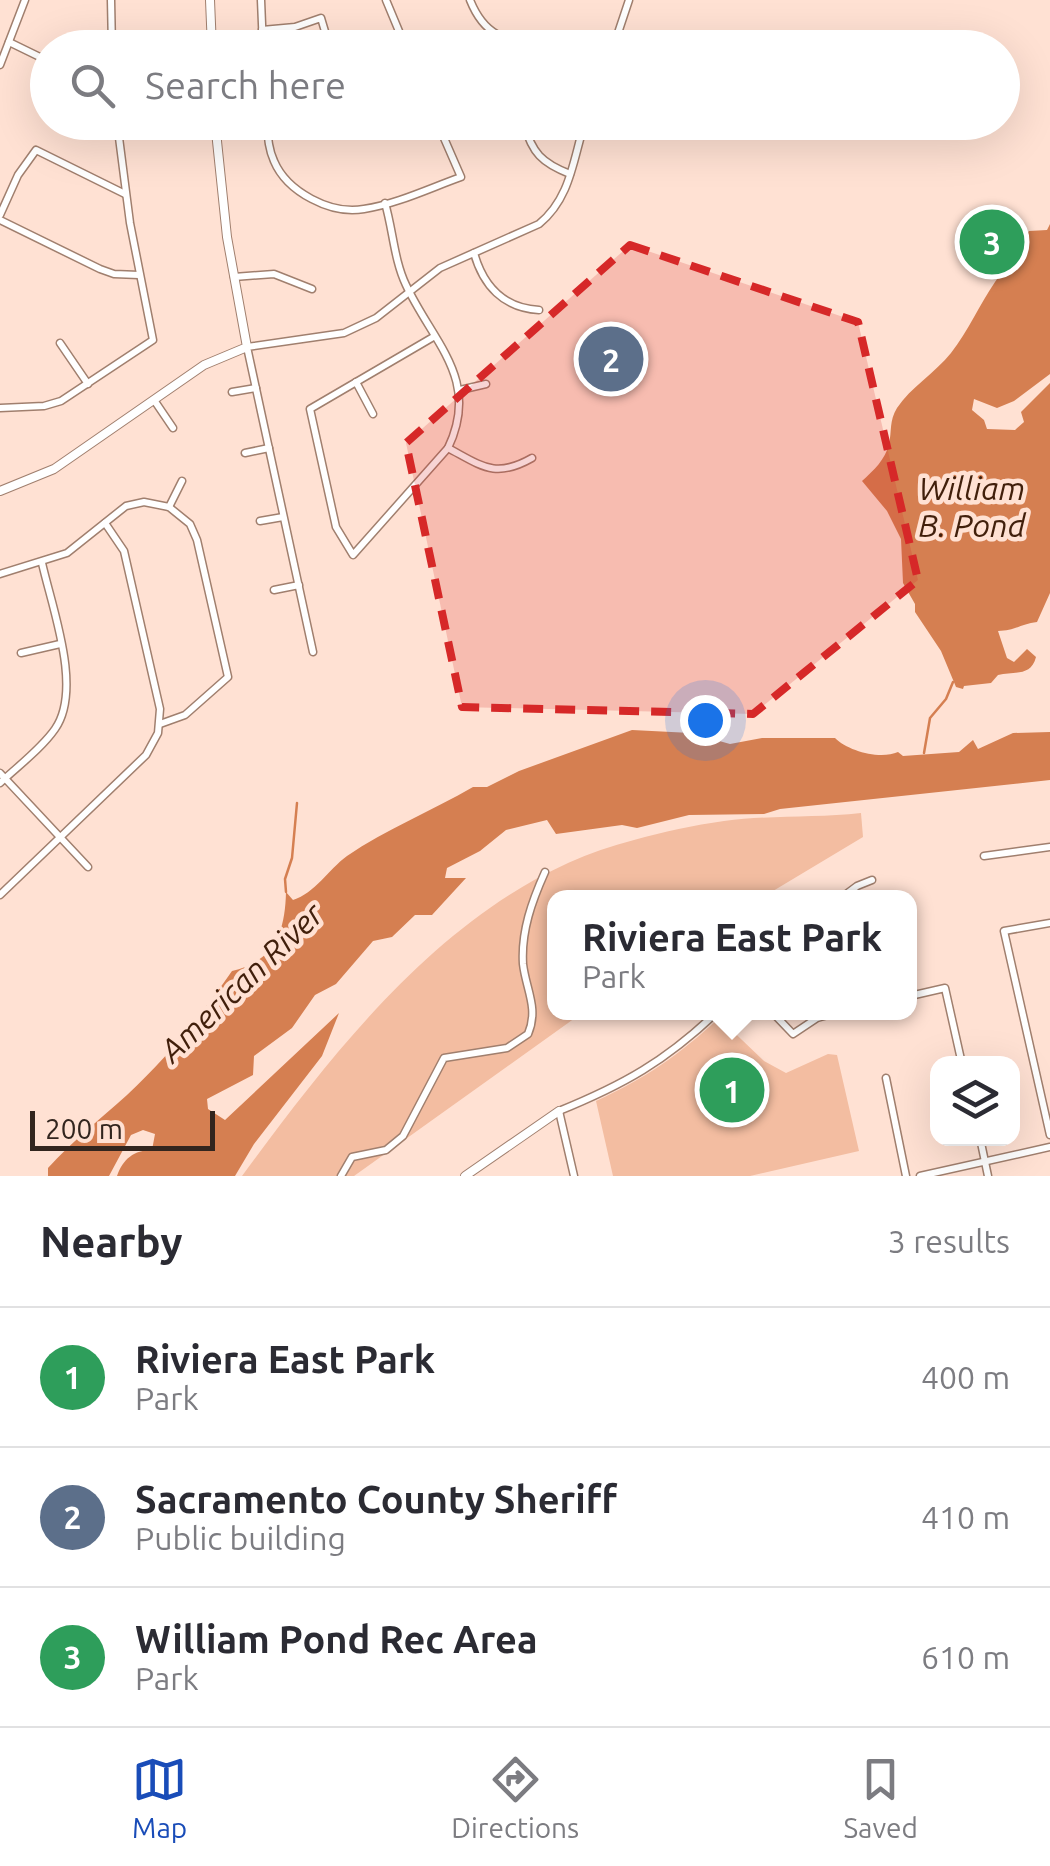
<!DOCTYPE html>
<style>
:root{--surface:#fff;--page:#f7f7f7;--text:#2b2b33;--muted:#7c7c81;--line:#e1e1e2;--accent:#194cb8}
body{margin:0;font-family:Ubuntu,sans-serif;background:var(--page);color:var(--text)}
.controls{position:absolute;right:30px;bottom:30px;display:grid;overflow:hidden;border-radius:20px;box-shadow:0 10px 40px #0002}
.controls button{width:90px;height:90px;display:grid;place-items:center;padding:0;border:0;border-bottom:2px solid var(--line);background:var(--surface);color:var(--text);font:50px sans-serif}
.scale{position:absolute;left:30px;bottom:25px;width:185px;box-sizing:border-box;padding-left:10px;border:5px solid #32251e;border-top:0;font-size:28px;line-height:35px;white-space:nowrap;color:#32251e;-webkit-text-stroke:8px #ffe1d3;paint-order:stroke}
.you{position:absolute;left:705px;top:720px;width:35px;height:35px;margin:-25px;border:8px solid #fff;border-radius:50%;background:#1a73e8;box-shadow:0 0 0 15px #1a73e833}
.badge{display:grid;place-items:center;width:65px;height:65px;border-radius:50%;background:var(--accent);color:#fff;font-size:32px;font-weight:700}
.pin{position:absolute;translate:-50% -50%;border:5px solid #fff;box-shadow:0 2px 10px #0006}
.popup{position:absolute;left:547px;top:890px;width:370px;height:130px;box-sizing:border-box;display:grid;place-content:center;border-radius:20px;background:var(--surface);filter:drop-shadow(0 2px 8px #0005);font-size:32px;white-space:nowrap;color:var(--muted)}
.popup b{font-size:38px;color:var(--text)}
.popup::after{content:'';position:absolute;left:50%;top:100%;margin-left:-20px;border:20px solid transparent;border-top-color:var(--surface)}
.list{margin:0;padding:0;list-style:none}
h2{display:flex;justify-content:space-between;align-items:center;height:130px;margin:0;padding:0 40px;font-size:42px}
h2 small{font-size:32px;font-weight:400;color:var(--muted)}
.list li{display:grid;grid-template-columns:65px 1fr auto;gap:30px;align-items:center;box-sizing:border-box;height:140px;padding:0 40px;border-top:2px solid var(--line)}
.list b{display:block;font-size:38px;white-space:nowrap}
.list p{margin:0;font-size:32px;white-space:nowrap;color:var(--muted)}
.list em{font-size:32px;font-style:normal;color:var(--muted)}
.icon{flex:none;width:55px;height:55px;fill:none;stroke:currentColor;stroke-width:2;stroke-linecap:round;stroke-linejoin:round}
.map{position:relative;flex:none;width:1050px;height:1176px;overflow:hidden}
.search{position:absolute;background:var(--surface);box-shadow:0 10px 40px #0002;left:30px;right:30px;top:30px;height:110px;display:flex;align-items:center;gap:25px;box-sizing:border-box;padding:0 35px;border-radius:55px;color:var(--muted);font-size:38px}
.sheet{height:550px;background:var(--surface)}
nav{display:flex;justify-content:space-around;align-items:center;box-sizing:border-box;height:140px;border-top:2px solid var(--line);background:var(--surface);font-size:28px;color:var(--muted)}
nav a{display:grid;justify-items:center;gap:5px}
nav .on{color:var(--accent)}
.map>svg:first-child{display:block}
.green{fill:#f3bda1}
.water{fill:#d57f51}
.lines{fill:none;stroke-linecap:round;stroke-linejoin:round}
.stream{stroke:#d57f51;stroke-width:2.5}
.minor-casing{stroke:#a07f6e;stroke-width:9}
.tertiary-casing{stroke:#a07f6e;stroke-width:10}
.minor{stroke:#fff;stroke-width:6}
.tertiary{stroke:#fff;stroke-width:8}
.marked{fill:#d62828;fill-opacity:0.2;stroke:#d62828;stroke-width:8;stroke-dasharray:20 12;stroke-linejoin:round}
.labels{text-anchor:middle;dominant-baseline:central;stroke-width:9;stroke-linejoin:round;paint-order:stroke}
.water-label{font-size:32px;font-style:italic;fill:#411f0b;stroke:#ffe1d3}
</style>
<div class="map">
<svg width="1050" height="1176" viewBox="0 0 1050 1176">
<rect width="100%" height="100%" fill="#ffe1d3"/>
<g class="green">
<path d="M861,813L863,837L763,897L554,898V1012L582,1013L354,1176H242C342,1040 463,883 634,840C663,832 694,825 724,821C769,815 816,818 861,813Z"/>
<path d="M719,1018L764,1061L786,1073L828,1054L837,1055L859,1151L750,1176H613L596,1101C646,1078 679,1055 719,1018Z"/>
</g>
<g class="water">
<path d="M1050,224V374L1014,401L997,408L974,399L972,410L984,420L987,429L1015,430L1024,422L1021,412L1050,383V593L1037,622C1021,624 1014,631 998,631L1007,658L1014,662L1027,649L1036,657C1031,677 1014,671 998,675L991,683L964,686L963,689L956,687L941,651L915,612V604L903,583L901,539L887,511L862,481C874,470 885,460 889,444C892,431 889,421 897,408C911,387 935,373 951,353C968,331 980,304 995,282C1006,266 1021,261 1028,242L1024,240L1029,231L1047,230Z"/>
<path d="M632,730L691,733L730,744L762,738H835C848,751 880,760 898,752L903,756L959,752L973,740L978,749L1013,733L1050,732V780L780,809L764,814L689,815L637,828L622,825L556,834L547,820L506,830L480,851L447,868L445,878H466L432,915H415L392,937L373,941L336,984L315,995L292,1028L254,1056L253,1075L207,1099L208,1109L225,1120L339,1013L322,1056L254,1144L235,1176H117C123,1159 134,1150 152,1150L155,1134L143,1130L131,1135L109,1176H48V1168C73,1141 100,1119 127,1095C167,1058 201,1015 232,971C275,961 285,932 286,892L293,900C315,893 328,870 347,856C386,829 432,811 473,787H487L519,771Z"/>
</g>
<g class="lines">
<g class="stream">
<path d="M924,753L930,718L946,699L953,682"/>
<path d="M286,892L285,879L292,858L297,803"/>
</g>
<defs>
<g id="minor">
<path d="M111,0L112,48"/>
<path d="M261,0L263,48"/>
<path d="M386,0L406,48"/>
<path d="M470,0C488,45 515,39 556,48"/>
<path d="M262,30L295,27L321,18L330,48"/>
<path d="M9,42L48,61"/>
<path d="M613,48L629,0"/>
<path d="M0,65L25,0"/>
<path d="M267,122C268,136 268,148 274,161C287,192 331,215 364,209C397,204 430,188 461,177L437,122"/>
<path d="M336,122V132L397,122"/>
<path d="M524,124C532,153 542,163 570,174"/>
<path d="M385,203C393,230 394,260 406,285C433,343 481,379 448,448L353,555L336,527L310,409L435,336"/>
<path d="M0,215L18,175L36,150L125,194"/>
<path d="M0,220L100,269L114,274L139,275"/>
<path d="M474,253C483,285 503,308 539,310"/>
<path d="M234,277L274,274L312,289"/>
<path d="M60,343L88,384"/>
<path d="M356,382L373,414"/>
<path d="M460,390L486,384"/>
<path d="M232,392L256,388"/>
<path d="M154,400L173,428"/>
<path d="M0,408L44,406L61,401L153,340L130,223L117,122"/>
<path d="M448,448C482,466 495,479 532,458"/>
<path d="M245,453L269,448"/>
<path d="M169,507L182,481"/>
<path d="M260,521L283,517"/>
<path d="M0,574L67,553L126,506L144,502L169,507L190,524L197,540L228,677L185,715L160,724"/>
<path d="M274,590L299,585"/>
<path d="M313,652L247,347L344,333L376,318L440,268L539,224C571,198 573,159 585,122"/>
<path d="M21,653L60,644"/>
<path d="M0,773L88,867"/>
<path d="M0,783C18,766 41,749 55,729C83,689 52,608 42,563"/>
<path d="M984,856L1050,847"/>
<path d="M0,895L146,755L158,733L160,709L124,551L105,523"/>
<path d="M841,898L857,886L872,880"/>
<path d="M1050,923L1004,931L1050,1135"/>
<path d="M910,996L945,988L962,1064"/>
<path d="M772,1012L793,1034L817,1018L839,1012"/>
<path d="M886,1078L906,1176"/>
<path d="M980,1138L988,1176"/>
<path d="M341,1176L352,1157L386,1150L403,1136L444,1058L507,1048L528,1034C539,1008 526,990 523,964C521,931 532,901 545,872"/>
<path d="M574,1176L559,1111C623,1085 666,1061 717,1012"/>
<path d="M920,1176L1050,1147"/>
</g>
<g id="tertiary">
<path d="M210,0L212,48"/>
<path d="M0,491L54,469L204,365L247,347L227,237L215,122"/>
<path d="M465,1176L559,1111"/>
</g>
</defs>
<use href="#minor" class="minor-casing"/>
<use href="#tertiary" class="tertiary-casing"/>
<use href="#minor" class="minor"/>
<use href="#tertiary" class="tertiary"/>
</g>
<path class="marked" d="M630,245L858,322L918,580L753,714L462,707L406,443Z"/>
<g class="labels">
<g class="water-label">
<text x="972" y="488">William<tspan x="972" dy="37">B. Pond</tspan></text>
<text transform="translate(241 982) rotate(-44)">American River</text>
</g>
</g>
</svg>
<div class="controls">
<button><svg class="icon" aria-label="layers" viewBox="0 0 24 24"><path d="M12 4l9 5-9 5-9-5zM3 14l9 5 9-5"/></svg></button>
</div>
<div class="scale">200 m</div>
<div class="you"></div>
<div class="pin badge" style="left:732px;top:1090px;background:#2e9e5b">1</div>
<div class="popup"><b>Riviera East Park</b>Park</div>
<div class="pin badge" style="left:611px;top:359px;background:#5c6f8a">2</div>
<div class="pin badge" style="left:992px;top:242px;background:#2e9e5b">3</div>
<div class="search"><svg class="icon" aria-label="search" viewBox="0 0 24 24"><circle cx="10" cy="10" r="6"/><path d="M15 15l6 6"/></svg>Search here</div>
</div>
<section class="sheet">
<h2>Nearby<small>3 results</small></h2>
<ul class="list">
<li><span class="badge" style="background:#2e9e5b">1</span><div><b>Riviera East Park</b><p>Park</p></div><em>400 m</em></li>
<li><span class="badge" style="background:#5c6f8a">2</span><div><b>Sacramento County Sheriff</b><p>Public building</p></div><em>410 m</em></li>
<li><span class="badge" style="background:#2e9e5b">3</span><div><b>William Pond Rec Area</b><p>Park</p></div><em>610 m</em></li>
</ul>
</section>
<nav>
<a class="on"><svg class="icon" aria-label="map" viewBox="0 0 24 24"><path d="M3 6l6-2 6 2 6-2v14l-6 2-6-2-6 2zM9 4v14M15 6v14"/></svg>Map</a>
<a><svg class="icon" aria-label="directions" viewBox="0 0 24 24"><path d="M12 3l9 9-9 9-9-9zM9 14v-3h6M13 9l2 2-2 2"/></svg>Directions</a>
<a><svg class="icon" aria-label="saved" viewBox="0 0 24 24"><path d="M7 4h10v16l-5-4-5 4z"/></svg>Saved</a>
</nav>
